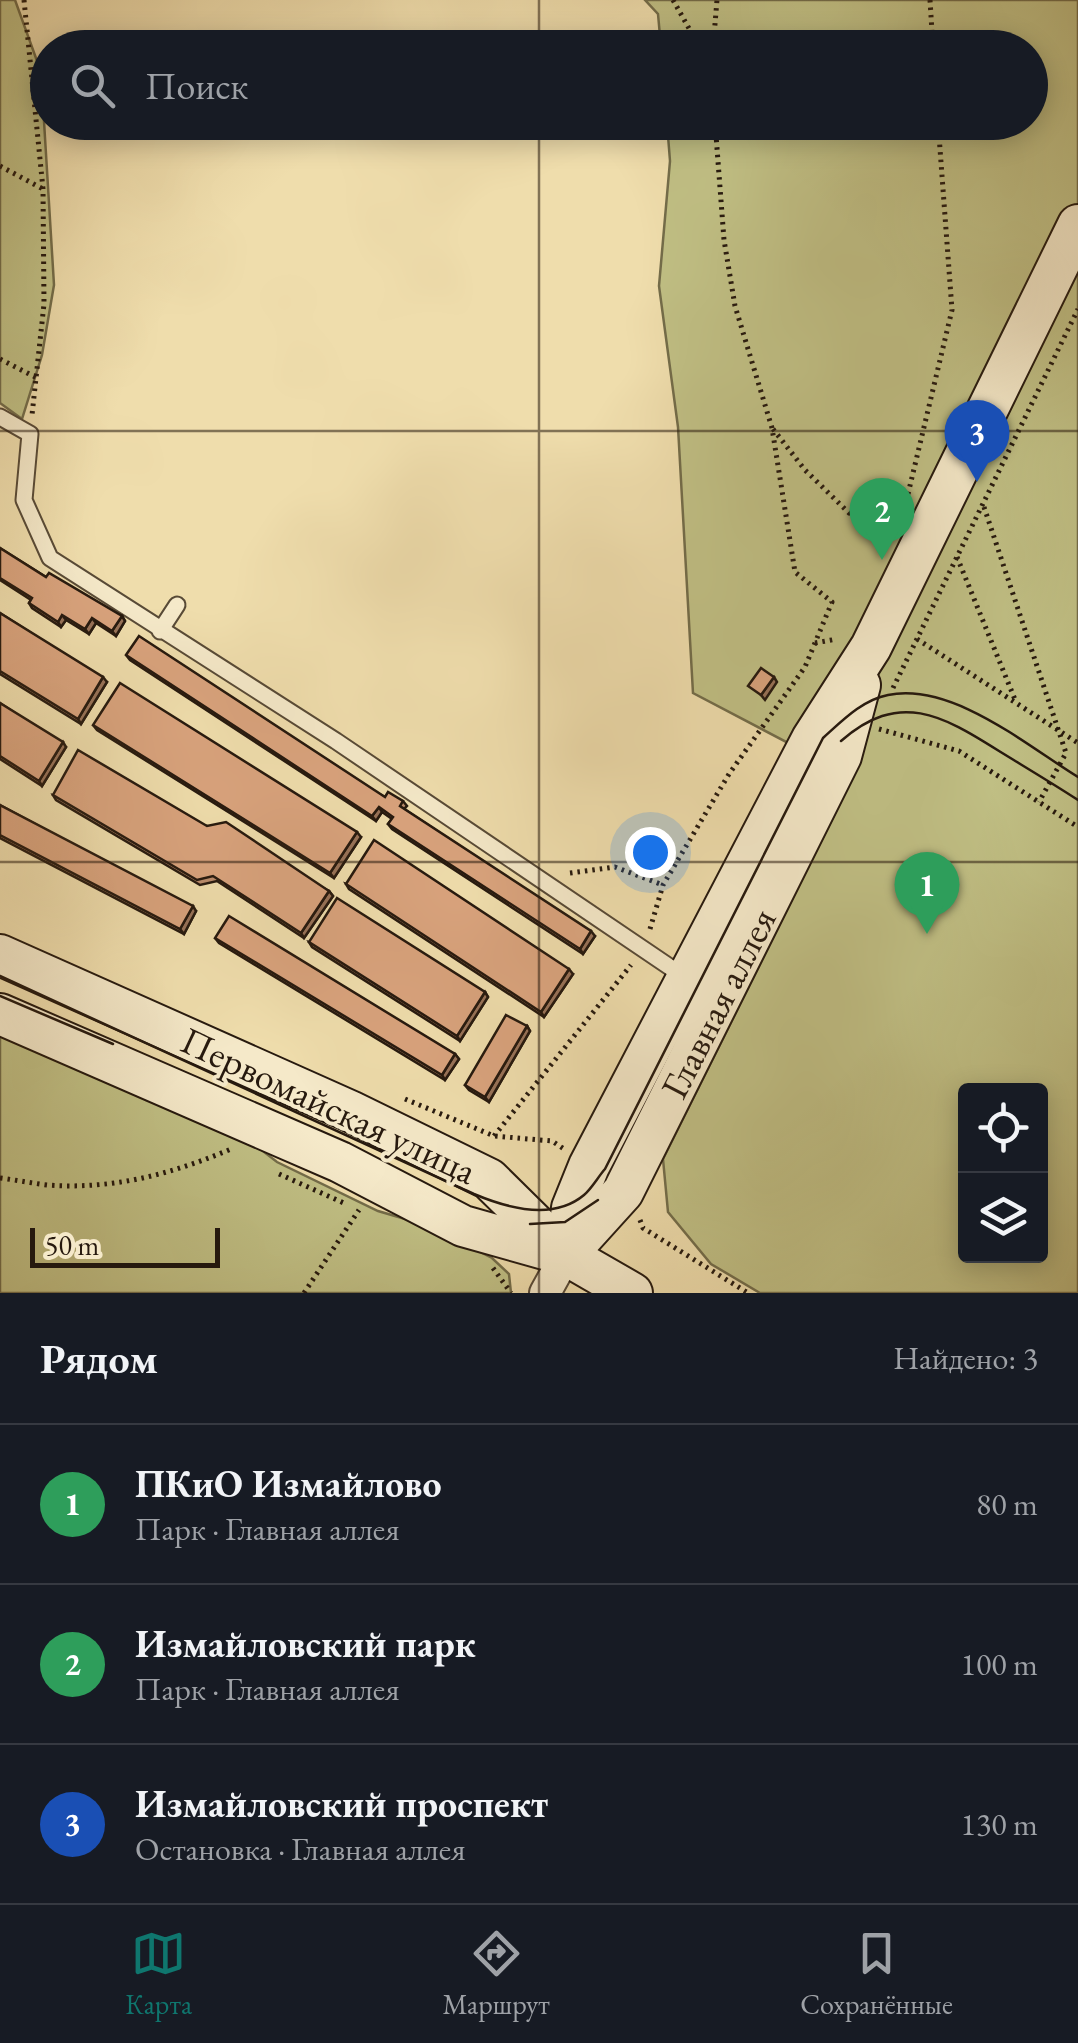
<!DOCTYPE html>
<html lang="ru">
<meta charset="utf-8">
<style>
:root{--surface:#171b24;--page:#242831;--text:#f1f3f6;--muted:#9ea1a6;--line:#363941;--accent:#0f766e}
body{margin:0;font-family:"EB Garamond",serif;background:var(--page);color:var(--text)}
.controls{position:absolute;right:30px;bottom:30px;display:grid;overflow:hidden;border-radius:10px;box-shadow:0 5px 25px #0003}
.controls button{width:90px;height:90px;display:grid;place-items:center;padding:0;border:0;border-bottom:2px solid var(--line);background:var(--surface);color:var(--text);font:50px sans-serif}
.scale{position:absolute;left:30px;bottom:25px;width:190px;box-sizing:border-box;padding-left:10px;border:5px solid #26190e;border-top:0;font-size:28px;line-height:35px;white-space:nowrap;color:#26190e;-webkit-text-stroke:8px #f5e9c9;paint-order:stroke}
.you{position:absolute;left:650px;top:852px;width:35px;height:35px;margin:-25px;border:8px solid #fff;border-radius:50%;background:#1a73e8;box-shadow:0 0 0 15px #1a73e833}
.badge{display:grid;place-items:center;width:65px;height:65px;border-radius:50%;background:var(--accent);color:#fff;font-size:32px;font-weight:700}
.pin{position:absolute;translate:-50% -82px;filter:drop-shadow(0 2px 5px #0008)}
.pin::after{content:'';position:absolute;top:52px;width:35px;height:30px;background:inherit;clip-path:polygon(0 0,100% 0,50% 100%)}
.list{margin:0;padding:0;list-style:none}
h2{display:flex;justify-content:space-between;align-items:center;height:130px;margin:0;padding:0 40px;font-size:42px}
h2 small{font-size:32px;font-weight:400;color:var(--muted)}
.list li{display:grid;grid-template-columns:65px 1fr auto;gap:30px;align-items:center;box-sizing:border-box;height:160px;padding:0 40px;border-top:2px solid var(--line)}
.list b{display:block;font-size:38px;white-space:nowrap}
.list p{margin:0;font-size:32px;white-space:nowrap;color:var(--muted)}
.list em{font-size:32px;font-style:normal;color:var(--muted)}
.icon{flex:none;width:55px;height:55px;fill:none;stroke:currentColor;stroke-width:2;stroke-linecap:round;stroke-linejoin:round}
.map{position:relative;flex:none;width:1078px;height:1293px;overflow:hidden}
.search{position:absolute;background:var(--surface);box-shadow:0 5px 25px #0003;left:30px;right:30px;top:30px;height:110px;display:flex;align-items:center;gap:25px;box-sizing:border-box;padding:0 35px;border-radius:55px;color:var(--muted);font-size:38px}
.sheet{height:610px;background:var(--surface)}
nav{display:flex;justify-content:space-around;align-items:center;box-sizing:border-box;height:140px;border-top:2px solid var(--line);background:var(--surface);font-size:28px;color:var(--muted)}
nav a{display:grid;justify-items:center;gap:5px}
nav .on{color:var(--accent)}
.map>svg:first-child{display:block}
.green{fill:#c0bf84;stroke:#736c49;stroke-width:2.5;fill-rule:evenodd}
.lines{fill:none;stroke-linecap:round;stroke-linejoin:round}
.service-casing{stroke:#584a36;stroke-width:19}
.minor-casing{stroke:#584a36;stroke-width:34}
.secondary-casing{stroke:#26190e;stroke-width:44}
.path{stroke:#26190e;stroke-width:5;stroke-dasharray:2.5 5;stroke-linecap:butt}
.service{stroke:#f5e9c9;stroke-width:15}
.minor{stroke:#f5e9c9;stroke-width:30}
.secondary{stroke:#f5e9c9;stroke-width:40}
.tram{stroke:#26190e;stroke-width:2.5}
.wall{fill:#bb8c6c;stroke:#26190e;stroke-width:2.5}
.shaded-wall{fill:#987258;stroke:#26190e;stroke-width:2.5}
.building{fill:#d9a37d;stroke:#26190e;stroke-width:2.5}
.grid{fill:none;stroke:#26190e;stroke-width:2.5;stroke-opacity:0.55}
.labels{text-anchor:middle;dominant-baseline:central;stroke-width:8;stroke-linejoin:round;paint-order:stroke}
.street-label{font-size:38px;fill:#26190e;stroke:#f5e9c9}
</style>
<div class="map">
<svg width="1078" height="1293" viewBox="0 0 1078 1293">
<rect width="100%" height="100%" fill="#efddac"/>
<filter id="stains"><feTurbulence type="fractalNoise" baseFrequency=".002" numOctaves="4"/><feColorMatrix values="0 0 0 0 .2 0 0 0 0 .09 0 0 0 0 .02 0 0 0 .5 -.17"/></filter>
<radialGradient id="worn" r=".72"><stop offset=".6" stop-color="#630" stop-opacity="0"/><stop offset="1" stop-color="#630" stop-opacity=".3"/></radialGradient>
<g class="green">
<path d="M0,0H15L41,72L54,285L42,355L22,419L0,403Z"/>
<path d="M645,0H1078V1293H760L711,1264L668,1212L663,1159L853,777L693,693L678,427L659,286L670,161L667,123L1030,122V48L661,47L658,14ZM966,1090H1040V1256H966Z"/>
<path d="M0,1025L233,1128L277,1162L378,1211L429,1226L492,1258L509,1274L511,1293H0Z"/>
</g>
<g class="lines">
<defs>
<g id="service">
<path d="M0,417L30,434L24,500L50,558L336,741L686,978"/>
<path d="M160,631L177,605"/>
</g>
<path id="minor" d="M545,1293L566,1255"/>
<g id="secondary">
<path d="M0,955L350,1111L489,1179L562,1251"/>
<path d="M0,1014L340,1162L463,1226L566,1255L632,1293"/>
<path d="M566,1255L572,1208L589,1166L812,739L871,647L1078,225"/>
<path d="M566,1255L623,1192L841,756L860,685"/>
</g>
</defs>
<use href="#service" class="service-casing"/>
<use href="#minor" class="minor-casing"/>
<use href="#secondary" class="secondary-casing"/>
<g class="path">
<path d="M24,0L43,189L44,304L32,415"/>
<path d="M673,0L700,48"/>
<path d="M930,0L933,48"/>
<path d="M713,48L717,0"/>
<path d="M0,166L43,189"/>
<path d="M0,359L37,378"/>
<path d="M773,429L805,470L849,513L894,525L895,522"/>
<path d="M908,494L952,310L938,122"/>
<path d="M984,507L1066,753L1039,802"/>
<path d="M957,557L1016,702"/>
<path d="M917,639L1078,743"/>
<path d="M815,643L837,639"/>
<path d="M893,688L1078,309"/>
<path d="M879,729L959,751L1078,827"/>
<path d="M570,873L615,867L663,885"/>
<path d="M650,929L663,885L729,774L805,667L832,602L795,572L772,428L735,306L724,240L715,122"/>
<path d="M405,1099L494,1136L552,1141L564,1149"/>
<path d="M494,1136L631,965"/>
<path d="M279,1174L346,1204"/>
<path d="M0,1178C16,1180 31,1183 47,1185C112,1190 172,1174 231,1149"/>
<path d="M640,1220L643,1228L748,1293"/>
<path d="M493,1268L511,1293"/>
<path d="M304,1293L359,1210"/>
</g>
<use href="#service" class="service"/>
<use href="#minor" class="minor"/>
<use href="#secondary" class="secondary"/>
<g class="tram">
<path d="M841,741C899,690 942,715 999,751C1025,767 1052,783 1078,800"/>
<path d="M0,976L474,1194C507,1208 553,1221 584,1195C592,1188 598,1177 605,1169L823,738C842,721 862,700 888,695C952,682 1026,745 1078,777"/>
<path d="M0,996L113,1044"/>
<path d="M530,1224L565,1222L598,1200"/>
</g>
</g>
<g class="wall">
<path d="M0,548L46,577L122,616L125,621L116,636L96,623L89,634L66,620L61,627L32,608L29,603L31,600L0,580Z"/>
<path d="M0,613L107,682L81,724L0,674Z"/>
<path d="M126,655L385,797L403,801L407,806L404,809L595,936L583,954L392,829L388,824L392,819L382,812L376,821L130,660Z"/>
<path d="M0,703L66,747L42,786L0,759Z"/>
<path d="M93,725L361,837L334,878L97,730Z"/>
<path d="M53,795L207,826L329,891L333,896L304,938L217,881L200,885L56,800Z"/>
<path d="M0,805L196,911L184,934L0,838Z"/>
<path d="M346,884L573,974L544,1017L349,889Z"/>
<path d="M215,938L455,1054L459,1059L445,1080L219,943Z"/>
<path d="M309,942L485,992L488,997L460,1041L312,947Z"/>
<path d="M527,1026L530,1031L489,1102L469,1090L465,1085Z"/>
</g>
<g class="shaded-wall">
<path d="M62,615L66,620L61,627L58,622Z"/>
<path d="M122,616L125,621L116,636L112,631Z"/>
<path d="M92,618L96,623L89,634L85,629Z"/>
<path d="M103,677L107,682L81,724L78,719Z"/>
<path d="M774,677L777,682L765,700L761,695Z"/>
<path d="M63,742L66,747L42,786L39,781Z"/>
<path d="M379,807L382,812L376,821L372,816Z"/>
<path d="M357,832L361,837L334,878L330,873Z"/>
<path d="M329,891L333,896L304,938L301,933Z"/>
<path d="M193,906L196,911L184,934L180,929Z"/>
<path d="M591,931L595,936L583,954L580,949Z"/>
<path d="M569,969L573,974L544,1017L541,1012Z"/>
<path d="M485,992L488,997L460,1041L457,1036Z"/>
<path d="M527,1026L530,1031L489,1102L485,1097Z"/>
<path d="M455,1054L459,1059L445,1080L442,1075Z"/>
</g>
<g class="building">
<path d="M0,548L46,577L49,573L122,616L112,631L92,618L85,629L62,615L58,622L29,603L32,598L0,578Z"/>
<path d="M0,613L103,677L78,719L0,671Z"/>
<path d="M139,636L385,797L388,792L403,801L400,806L591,931L580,949L388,824L393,817L379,807L372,816L126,655Z"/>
<path d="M761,668L774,677L761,695L748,686Z"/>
<path d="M120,683L357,832L330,873L93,725Z"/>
<path d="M0,703L63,742L39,781L0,756Z"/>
<path d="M78,750L207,826L226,822L329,891L301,933L213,876L197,880L53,795Z"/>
<path d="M0,805L193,906L180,929L0,835Z"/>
<path d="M374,840L569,969L541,1012L346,884Z"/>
<path d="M337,898L485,992L457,1036L309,942Z"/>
<path d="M229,916L455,1054L442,1075L215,938Z"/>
<path d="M506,1015L527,1026L485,1097L465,1085Z"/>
</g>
<path class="grid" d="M539,0V48M539,122V1293M0,431H1078M0,862H1078"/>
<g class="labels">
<g class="street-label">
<text transform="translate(718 1003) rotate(-63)">Главная аллея</text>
<text transform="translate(329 1105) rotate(25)">Первомайская улица</text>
</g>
</g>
<rect width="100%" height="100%" filter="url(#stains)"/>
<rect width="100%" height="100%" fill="url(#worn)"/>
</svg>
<div class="controls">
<button><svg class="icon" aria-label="locate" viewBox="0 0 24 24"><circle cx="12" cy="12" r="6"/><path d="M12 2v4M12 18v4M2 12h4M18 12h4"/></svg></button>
<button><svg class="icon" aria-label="layers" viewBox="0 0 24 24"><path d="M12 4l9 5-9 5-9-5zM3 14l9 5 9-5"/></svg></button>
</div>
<div class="scale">50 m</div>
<div class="you"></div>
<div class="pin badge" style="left:927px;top:934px;background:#2e9e5b">1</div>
<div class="pin badge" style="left:882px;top:560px;background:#2e9e5b">2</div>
<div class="pin badge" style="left:977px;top:482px;background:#1a4fb4">3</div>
<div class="search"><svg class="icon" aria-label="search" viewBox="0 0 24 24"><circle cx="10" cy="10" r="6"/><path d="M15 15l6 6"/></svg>Поиск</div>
</div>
<section class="sheet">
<h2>Рядом<small>Найдено: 3</small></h2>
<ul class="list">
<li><span class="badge" style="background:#2e9e5b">1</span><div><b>ПКиО Измайлово</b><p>Парк · Главная аллея</p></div><em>80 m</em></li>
<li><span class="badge" style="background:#2e9e5b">2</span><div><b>Измайловский парк</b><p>Парк · Главная аллея</p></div><em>100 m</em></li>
<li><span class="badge" style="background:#1a4fb4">3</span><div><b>Измайловский проспект</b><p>Остановка · Главная аллея</p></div><em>130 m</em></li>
</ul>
</section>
<nav>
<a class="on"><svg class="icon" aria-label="map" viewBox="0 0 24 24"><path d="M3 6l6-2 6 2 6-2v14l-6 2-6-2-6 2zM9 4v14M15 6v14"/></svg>Карта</a>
<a><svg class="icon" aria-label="directions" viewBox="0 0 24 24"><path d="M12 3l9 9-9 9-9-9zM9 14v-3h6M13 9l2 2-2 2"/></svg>Маршрут</a>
<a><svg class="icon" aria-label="saved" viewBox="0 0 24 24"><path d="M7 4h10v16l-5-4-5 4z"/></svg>Сохранённые</a>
</nav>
